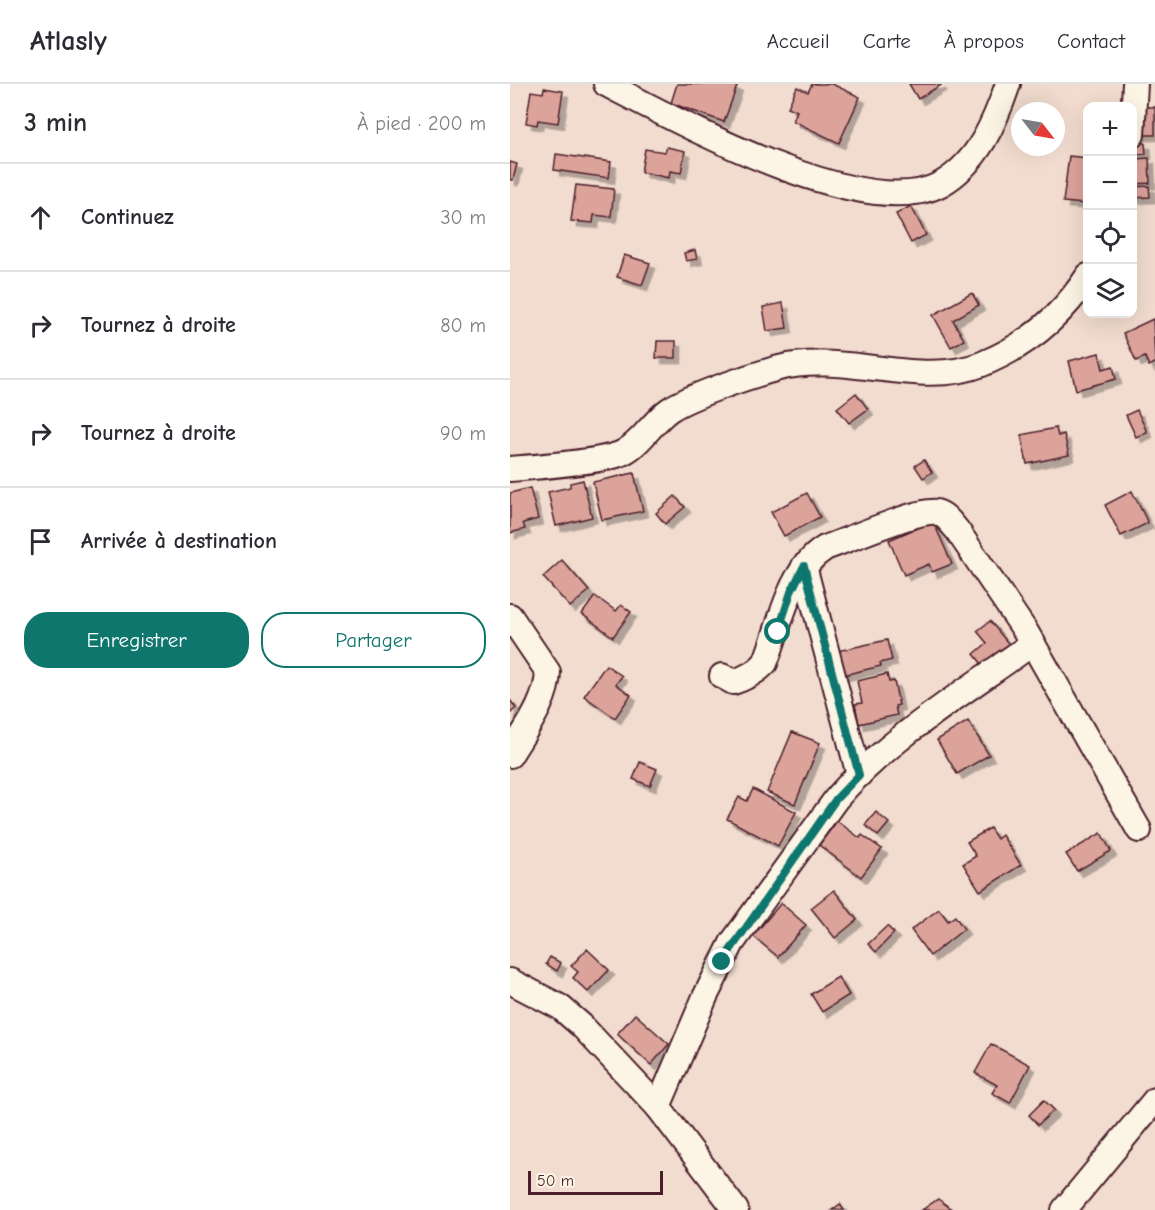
<!DOCTYPE html>
<html lang="fr">
<meta charset="utf-8">
<style>
:root{--surface:#fff;--page:#f7f7f7;--text:#2b2b33;--muted:#7c7c81;--line:#e1e1e2;--accent:#0f766e}
body{margin:0;font-family:"Comic Neue",sans-serif;background:var(--page);color:var(--text)}
.controls{position:absolute;right:18px;top:18px;display:grid;overflow:hidden;border-radius:12px;box-shadow:0 6px 24px #0002}
.controls button{width:54px;height:54px;display:grid;place-items:center;padding:0;border:0;border-bottom:2px solid var(--line);background:var(--surface);color:var(--text);font:30px sans-serif}
.compass{position:absolute;left:501px;top:18px;width:54px;height:54px;border-radius:50%;background:var(--surface);box-shadow:0 6px 24px #0002;rotate:121deg}
.scale{position:absolute;left:18px;bottom:15px;width:135px;box-sizing:border-box;padding-left:6px;border:3px solid #4a1f2b;border-top:0;font-size:16px;line-height:21px;white-space:nowrap;color:#4a1f2b;-webkit-text-stroke:4px #fcf5e5;paint-order:stroke}
.stop{position:absolute;width:18px;height:18px;margin:-14px;border:4px solid #0f766e;border-radius:50%;background:#fff}
.stop.end{background:#0f766e;border-color:#fff;box-shadow:0 2px 6px #0008}
.list{margin:0;padding:0;list-style:none}
h2{display:flex;justify-content:space-between;align-items:center;height:78px;margin:0;padding:0 24px;font-size:26px}
h2 small{font-size:20px;font-weight:400;color:var(--muted)}
.list li{display:grid;grid-template-columns:39px 1fr auto;gap:18px;align-items:center;box-sizing:border-box;height:108px;padding:0 24px;border-top:2px solid var(--line)}
.list b{display:block;font-size:22px;white-space:nowrap}
.list em{font-size:20px;font-style:normal;color:var(--muted)}
.actions{display:flex;gap:12px;padding:18px 24px}
.actions a{flex:1;padding:14px 0;border:2px solid var(--accent);border-radius:24px;text-align:center;font-size:21px;color:var(--accent)}
.actions .main{background:var(--accent);color:#fff}
.icon{flex:none;width:33px;height:33px;fill:none;stroke:currentColor;stroke-width:2;stroke-linecap:round;stroke-linejoin:round}
.map{position:relative;flex:none;width:645px;height:1126px;overflow:hidden}
header{display:flex;align-items:center;gap:36px;box-sizing:border-box;height:84px;padding:0 30px;background:var(--surface);border-bottom:2px solid var(--line)}
header strong{font-size:28px}
nav{display:flex;gap:33px;margin-inline-start:auto;font-size:21px}
main{display:flex}
aside{flex:1;background:var(--surface)}
.map>svg:first-child{display:block}
.building{fill:#dca39b;stroke:#4a1f2b;stroke-width:1.5;filter:url(#shadow)}
.lines{fill:none;stroke-linecap:round;stroke-linejoin:round}
.minor-casing{stroke:#4a1f2b;stroke-width:28}
.minor{stroke:#fcf5e5;stroke-width:24}
.route{stroke:#0f766e;stroke-width:8}
</style>
<header>
<strong>Atlasly</strong>
<nav><a>Accueil</a><a>Carte</a><a>À propos</a><a>Contact</a></nav>
</header>
<main>
<aside>
<h2>3 min<small>À pied · 200 m</small></h2>
<ul class="list">
<li><svg class="icon" aria-label="ahead" viewBox="0 0 24 24"><path d="M12 20V5M6 11l6-6 6 6"/></svg><div><b>Continuez</b></div><em>30 m</em></li>
<li><svg class="icon" aria-label="right" viewBox="0 0 24 24"><path d="M7 20v-9h11M14 6l5 5-5 5"/></svg><div><b>Tournez à droite</b></div><em>80 m</em></li>
<li><svg class="icon" aria-label="right" viewBox="0 0 24 24"><path d="M7 20v-9h11M14 6l5 5-5 5"/></svg><div><b>Tournez à droite</b></div><em>90 m</em></li>
<li><svg class="icon" aria-label="arrive" viewBox="0 0 24 24"><path d="M6 21V4h12l-3 4 3 4H6"/></svg><div><b>Arrivée à destination</b></div></li>
</ul>
<div class="actions"><a class="main">Enregistrer</a><a>Partager</a></div>
</aside>
<div class="map">
<svg width="645" height="1126" viewBox="0 0 645 1126">
<defs>
<filter id="shadow"><feDropShadow dx="5.5" dy="5.5" stdDeviation="0" flood-color="#0004"/></filter>
</defs>
<rect width="100%" height="100%" fill="#f2dccf"/>
<filter id="ink" filterUnits="userSpaceOnUse"><feTurbulence type="fractalNoise" baseFrequency=".0167" numOctaves="2"/><feDisplacementMap in="SourceGraphic" scale="12" xChannelSelector="R" yChannelSelector="G"/><feConvolveMatrix kernelMatrix="1 2 1 2 8 2 1 2 1" color-interpolation-filters="sRGB"/></filter>
<g filter="url(#ink)">
<g class="building">
<path d="M167,0H220L227,2L214,38L161,19Z"/>
<path d="M302,0H322L350,13L329,59L283,37L287,27L278,23L287,3L298,8Z"/>
<path d="M399,0H430L431,1L408,15Z"/>
<path d="M34,4L53,7L48,39L28,36L27,41L16,39L21,7L33,9Z"/>
<rect x="628" y="23" width="17" height="28"/>
<path d="M623,59H635L636,70L624,71Z"/>
<path d="M157,63L175,67L171,89L160,87L159,94L131,88L135,65L155,68Z"/>
<path d="M46,70L101,78L99,94L44,86Z"/>
<path d="M559,72L578,74L575,120L553,118Z"/>
<path d="M639,74L640,99L625,100L624,75Z"/>
<path d="M0,78L7,80L3,96H0Z"/>
<path d="M66,101L104,105L101,133L84,131L83,139L61,137Z"/>
<path d="M639,102L640,113L622,114V103Z"/>
<path d="M401,122L416,151L401,159L386,130Z"/>
<path d="M185,166L187,175L176,177L174,169Z"/>
<path d="M114,171L140,179L132,201L107,193Z"/>
<path d="M462,209L469,221L443,236L454,256L441,263L423,231Z"/>
<path d="M273,219L277,244L257,247L253,223Z"/>
<path d="M643,235L645,279L639,282L635,273L626,277L613,249Z"/>
<path d="M147,257H166V274H146Z"/>
<path d="M589,269L593,285L603,282L606,295L566,306L559,277Z"/>
<path d="M346,309L358,325L339,339L327,324Z"/>
<path d="M627,326L637,348L626,353L616,331Z"/>
<path d="M546,344L548,352L554,350L559,371L517,380L511,351Z"/>
<path d="M414,376L422,388L413,394L405,382Z"/>
<path d="M124,389L133,427L92,436L83,398Z"/>
<path d="M73,396L82,433L46,442L38,408L60,403V399Z"/>
<path d="M20,404L28,435L13,439L15,445L0,449V409Z"/>
<path d="M622,407L638,439L611,452L595,421Z"/>
<path d="M297,409L310,433L274,452L261,428Z"/>
<path d="M165,412L175,423L155,440L146,429Z"/>
<path d="M423,437L442,480L422,488L419,480L394,491L379,456Z"/>
<path d="M52,476L79,507L60,523L33,493Z"/>
<path d="M85,512L106,527L111,521L121,528L103,553L72,530Z"/>
<path d="M480,537L502,564L476,585L464,570L477,559L467,547Z"/>
<path d="M377,556L382,576L370,579L371,582L333,591L327,567Z"/>
<path d="M96,581L112,592L106,600L121,611L105,634L74,612Z"/>
<path d="M377,590L379,598L384,597L389,621L385,622L387,631L349,640L345,620L352,619L347,597Z"/>
<path d="M0,616L6,624L0,630Z"/>
<path d="M458,637L479,671L447,690L427,656Z"/>
<path d="M282,648L310,659L285,720L257,708Z"/>
<path d="M130,678L147,685L140,702L123,695Z"/>
<path d="M243,705L286,728L268,762L217,735L229,713L237,717Z"/>
<path d="M366,728L379,739L368,752L355,741Z"/>
<path d="M327,737L350,754L352,751L372,765L351,793L309,761Z"/>
<path d="M480,744L487,755L492,751L511,781L470,807L453,780L466,772L457,758Z"/>
<path d="M591,749L601,767L567,787L556,770Z"/>
<path d="M324,806L347,836L325,854L301,824Z"/>
<path d="M271,819L296,841L268,873L243,852Z"/>
<path d="M429,825L438,837L445,832L454,845L420,872L401,846Z"/>
<path d="M377,842L384,849L366,868L358,860Z"/>
<path d="M77,865L99,886L78,908L63,894L68,888L61,882Z"/>
<path d="M40,873L51,879L47,887L36,880Z"/>
<path d="M328,893L339,911L312,928L301,910Z"/>
<path d="M125,930L159,960L141,981L107,950Z"/>
<path d="M481,960L520,981L500,1019L482,1009L487,1001L465,989Z"/>
<path d="M534,1016L544,1026L528,1041L519,1031Z"/>
<path d="M428,1115L443,1126H412Z"/>
<path d="M330,1120L334,1126H322Z"/>
</g>
<g class="lines">
<defs>
<g id="minor">
<path d="M96,0C168,37 355,141 431,100C468,79 485,38 498,0"/>
<path d="M622,51L625,0"/>
<path d="M0,385C24,383 93,378 112,369C131,360 142,338 159,326C179,312 243,291 269,284C334,267 410,305 472,280C517,262 551,233 578,192"/>
<path d="M294,482L349,691"/>
<path d="M0,532L38,588C37,618 15,646 0,671"/>
<path d="M212,592L223,598C236,594 246,589 255,579C271,541 278,487 315,464C335,457 409,425 426,428C435,430 441,439 447,446L516,548L629,746"/>
<path d="M0,897L50,923L71,941L148,1023L226,1126"/>
<path d="M148,1023L195,913L222,859L326,715C378,654 458,606 523,559"/>
<path d="M554,1126L645,1016"/>
</g>
</defs>
<use href="#minor" class="minor-casing"/>
<use href="#minor" class="minor"/>
</g>
</g>
<g class="lines" filter="url(#ink)">
<path class="route" d="M212,878L326,715L349,691L294,482L281,508L268,548"/>
</g>
</svg>
<div class="controls">
<button>+</button>
<button>−</button>
<button><svg class="icon" aria-label="locate" viewBox="0 0 24 24"><circle cx="12" cy="12" r="6"/><path d="M12 2v4M12 18v4M2 12h4M18 12h4"/></svg></button>
<button><svg class="icon" aria-label="layers" viewBox="0 0 24 24"><path d="M12 4l9 5-9 5-9-5zM3 14l9 5 9-5"/></svg></button>
</div>
<svg class="compass" viewBox="-18 -18 36 36"><path d="M0-13l5 13h-10z" fill="#e53935"/><path d="M0 13l5-13h-10z" fill="#7c7c81"/></svg>
<div class="scale">50 m</div>
<div class="stop" style="left:268px;top:548px"></div>
<div class="stop end" style="left:212px;top:878px"></div>
</div>
</main>
